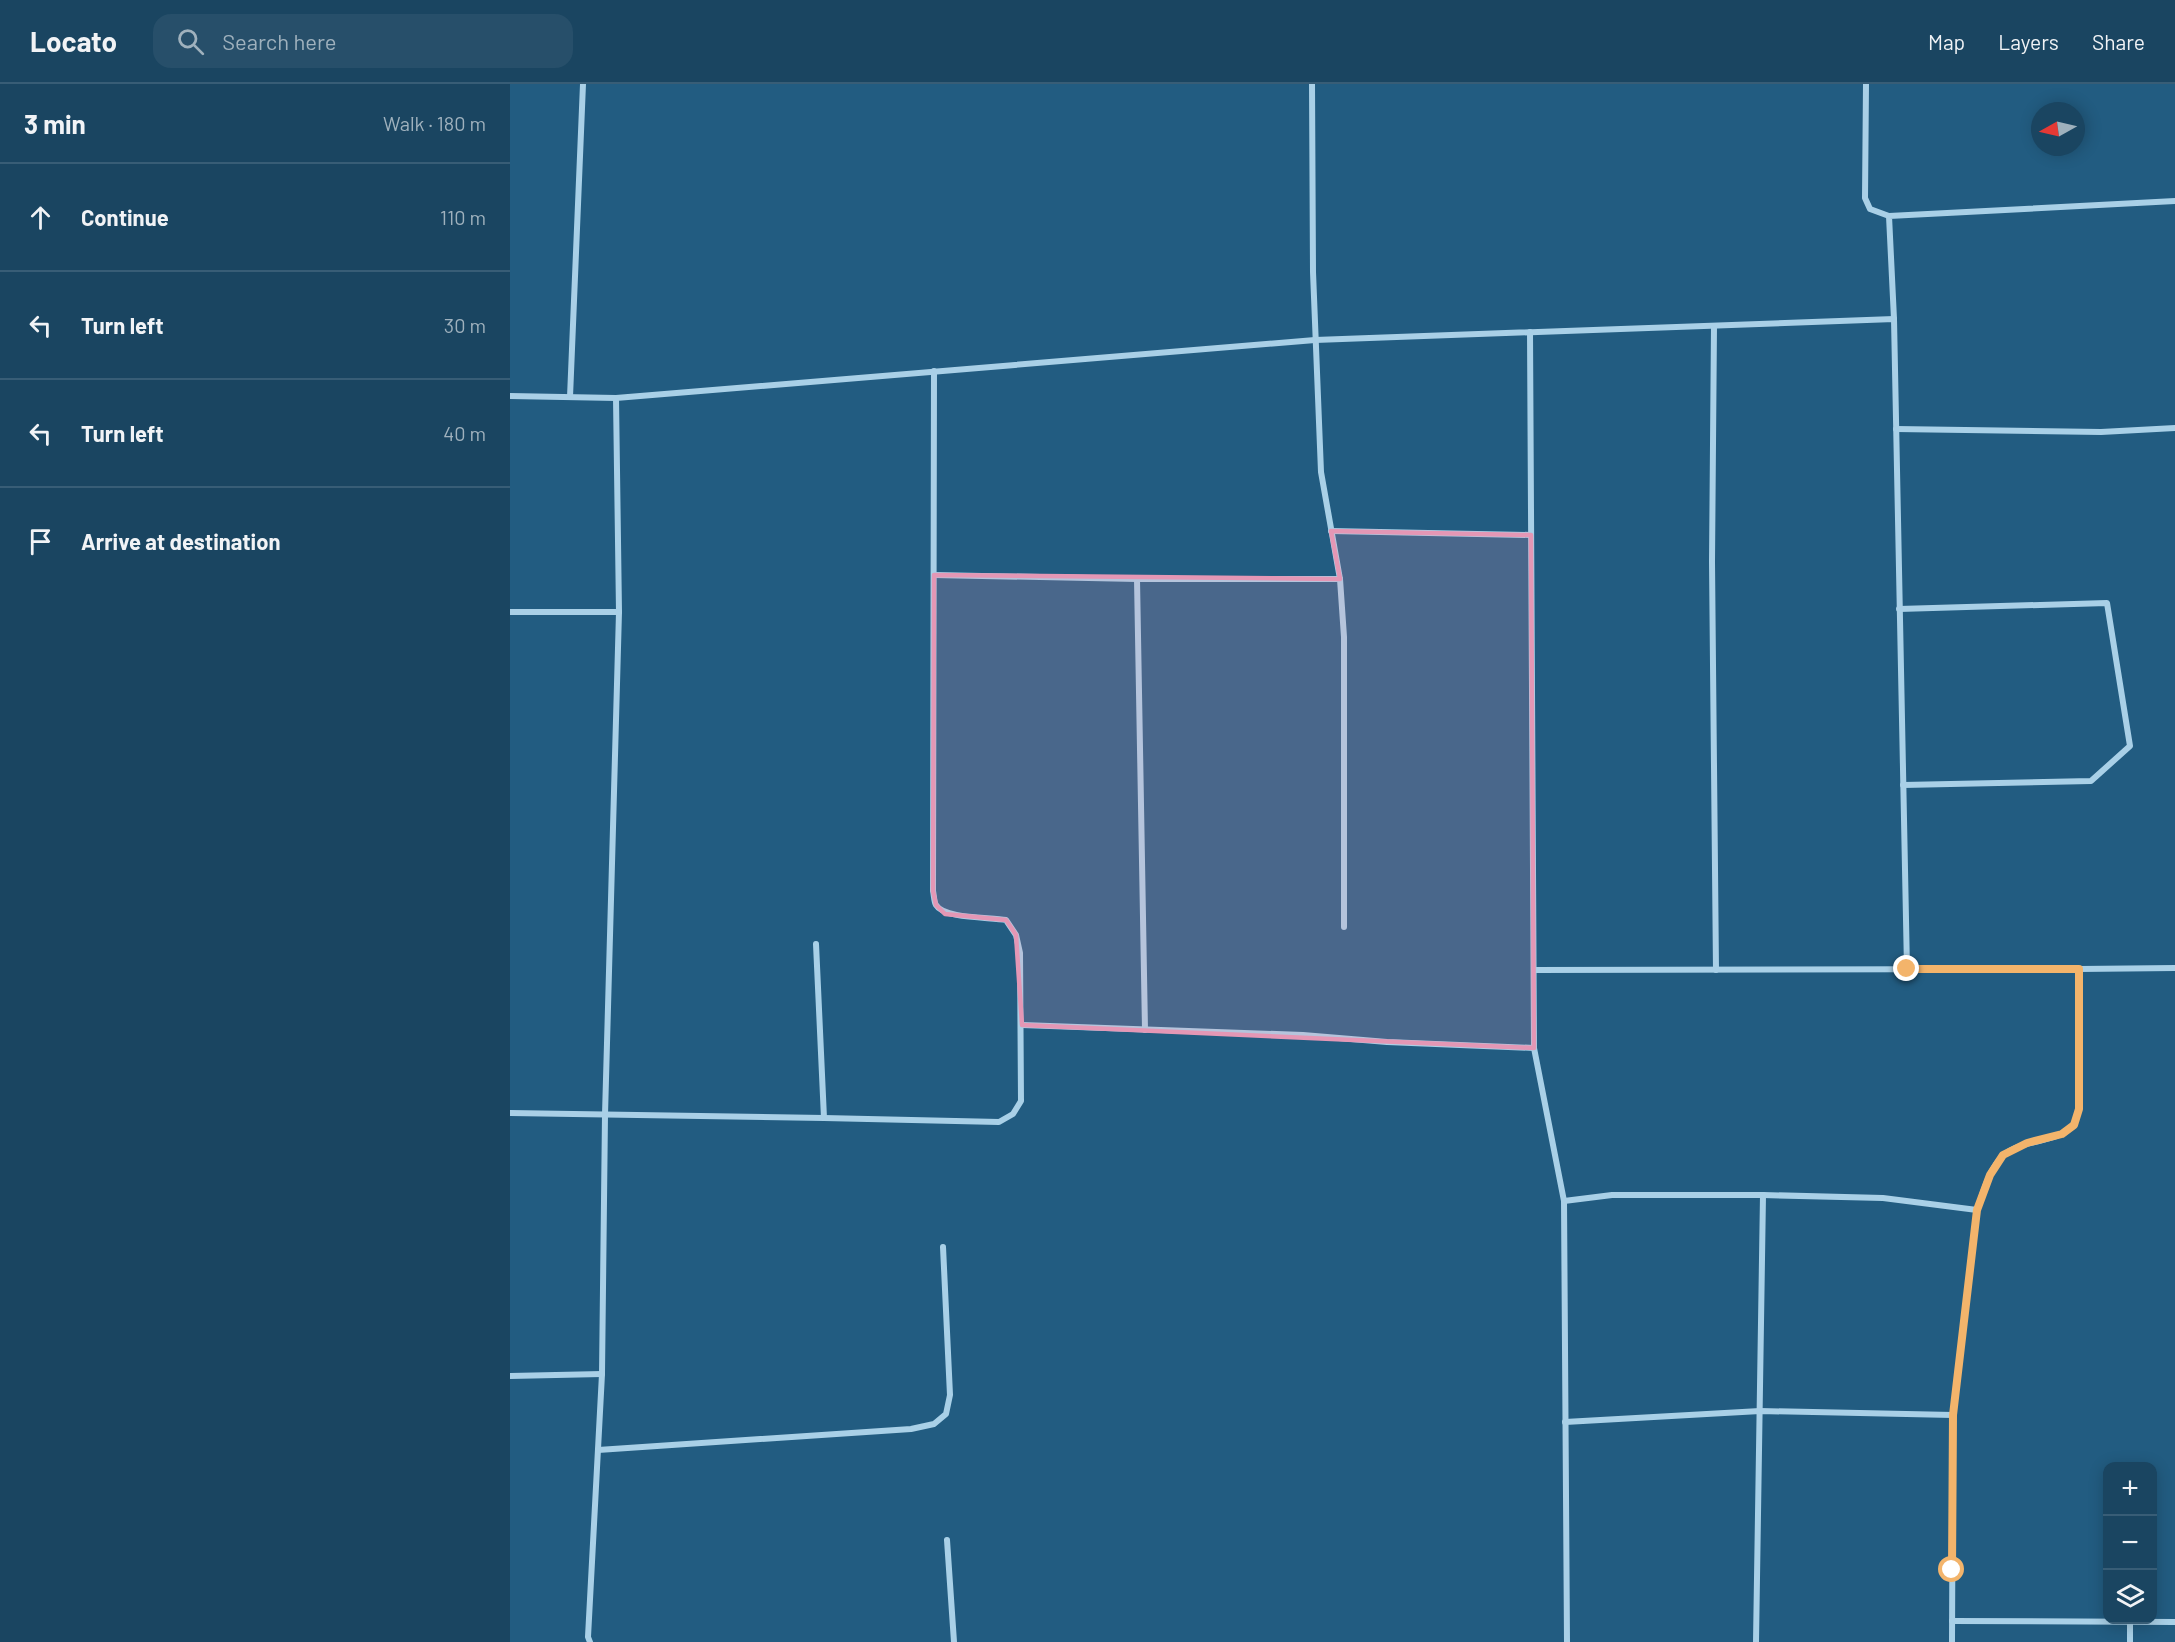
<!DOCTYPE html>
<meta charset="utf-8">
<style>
:root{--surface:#1a4561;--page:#274f6a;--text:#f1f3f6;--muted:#9fb1bd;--line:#385d76}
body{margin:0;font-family:Barlow,sans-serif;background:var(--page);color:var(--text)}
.controls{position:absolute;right:18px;bottom:18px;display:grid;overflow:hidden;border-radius:12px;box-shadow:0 3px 15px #0003}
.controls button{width:54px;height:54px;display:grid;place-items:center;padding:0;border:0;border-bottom:2px solid var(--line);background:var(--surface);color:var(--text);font:30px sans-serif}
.compass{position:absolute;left:1521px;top:18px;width:54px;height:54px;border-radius:50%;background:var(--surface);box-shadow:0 3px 15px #0003;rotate:262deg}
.stop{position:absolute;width:18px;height:18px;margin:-14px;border:4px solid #f3b46b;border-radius:50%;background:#fff}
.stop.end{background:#f3b46b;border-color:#fff;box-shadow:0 2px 6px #0008}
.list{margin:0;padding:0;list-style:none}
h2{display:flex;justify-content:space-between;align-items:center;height:78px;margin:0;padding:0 24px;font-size:26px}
h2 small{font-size:20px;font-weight:400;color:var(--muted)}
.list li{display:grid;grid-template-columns:39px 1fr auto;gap:18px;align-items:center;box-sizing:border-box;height:108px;padding:0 24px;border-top:2px solid var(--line)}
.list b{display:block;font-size:22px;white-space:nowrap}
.list em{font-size:20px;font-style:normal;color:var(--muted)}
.icon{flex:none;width:33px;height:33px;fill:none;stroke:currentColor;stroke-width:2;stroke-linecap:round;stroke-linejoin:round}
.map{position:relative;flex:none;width:1665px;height:1558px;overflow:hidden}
header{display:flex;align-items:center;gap:36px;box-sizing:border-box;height:84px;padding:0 30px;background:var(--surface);border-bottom:2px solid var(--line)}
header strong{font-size:28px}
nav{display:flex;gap:33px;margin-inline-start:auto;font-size:21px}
.search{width:420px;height:54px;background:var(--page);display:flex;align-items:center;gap:15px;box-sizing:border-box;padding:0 21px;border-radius:18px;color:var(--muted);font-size:22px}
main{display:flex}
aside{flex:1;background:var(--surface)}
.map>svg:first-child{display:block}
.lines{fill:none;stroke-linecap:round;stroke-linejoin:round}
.street{stroke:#a9d0e7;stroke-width:6}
.route{stroke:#f3b46b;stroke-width:8}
.marked{fill:#e497b5;fill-opacity:0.2;stroke:#e497b5;stroke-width:4.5;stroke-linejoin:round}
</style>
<header>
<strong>Locato</strong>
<div class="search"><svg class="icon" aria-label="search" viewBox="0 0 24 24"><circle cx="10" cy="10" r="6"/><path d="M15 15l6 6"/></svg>Search here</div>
<nav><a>Map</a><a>Layers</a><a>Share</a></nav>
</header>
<main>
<aside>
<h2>3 min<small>Walk · 180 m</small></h2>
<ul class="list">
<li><svg class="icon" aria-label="ahead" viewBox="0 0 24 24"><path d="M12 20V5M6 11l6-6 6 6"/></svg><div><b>Continue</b></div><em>110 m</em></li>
<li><svg class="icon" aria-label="left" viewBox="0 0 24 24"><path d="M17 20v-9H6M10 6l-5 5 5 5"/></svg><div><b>Turn left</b></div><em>30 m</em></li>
<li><svg class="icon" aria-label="left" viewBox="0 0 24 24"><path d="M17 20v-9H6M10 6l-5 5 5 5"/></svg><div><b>Turn left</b></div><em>40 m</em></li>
<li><svg class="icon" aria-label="arrive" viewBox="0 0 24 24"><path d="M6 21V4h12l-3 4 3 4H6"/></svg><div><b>Arrive at destination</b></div></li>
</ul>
</aside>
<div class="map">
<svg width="1665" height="1558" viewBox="0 0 1665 1558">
<rect width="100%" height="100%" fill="#225c81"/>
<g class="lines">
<g class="street">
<path d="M802,0L803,188L811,388L830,495L834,553V843"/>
<path d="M1356,0L1355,114L1360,125L1379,132"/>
<path d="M1384,235L1379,132L1665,117"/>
<path d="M1204,242L1202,478L1206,886"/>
<path d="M1020,248L1024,964L1054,1117L1057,1558"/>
<path d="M0,312L106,314L805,256L1384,235L1397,885"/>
<path d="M60,313L73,0"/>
<path d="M1386,345L1591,348L1665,344"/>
<path d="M821,447L1021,451"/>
<path d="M424,491L627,495H830"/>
<path d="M627,495L635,946"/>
<path d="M1389,525L1597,519L1620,662L1581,697L1393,701"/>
<path d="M0,528H109"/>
<path d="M1024,886L1569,885"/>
<path d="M512,941L793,951L877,958L1024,964"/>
<path d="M0,1029L314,1034L306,860"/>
<path d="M314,1034L489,1038L503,1030L511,1017L510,869L506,851L496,836C480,833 434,835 426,821C424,818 424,811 423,807L424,287"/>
<path d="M1054,1117L1102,1111H1253L1373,1114L1467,1126C1473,1109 1479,1084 1494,1071C1512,1055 1548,1059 1562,1042C1566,1038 1567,1030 1569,1025V885L1665,884"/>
<path d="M0,1292L92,1290"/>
<path d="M1055,1338L1250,1327L1443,1331"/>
<path d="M88,1366L401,1345L424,1340L436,1330L440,1311L433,1163"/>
<path d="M437,1456L444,1558"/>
<path d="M1442,1537L1665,1538"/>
<path d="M1620,1537V1558"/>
<path d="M80,1558L78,1553L92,1290L95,1031L109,528L106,314"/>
<path d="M1246,1558L1253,1111"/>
<path d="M1442,1558L1443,1331L1467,1126"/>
</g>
</g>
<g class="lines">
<path class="route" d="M1397,885H1569V1025L1564,1041L1552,1050L1517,1059L1493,1071L1480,1091L1467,1126L1443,1331L1442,1486"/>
</g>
<path class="marked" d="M821,447L1021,451L1024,964L512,941L506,851L496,836L435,830L426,821L423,807L424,491L830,495Z"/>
</svg>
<div class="controls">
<button>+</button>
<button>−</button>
<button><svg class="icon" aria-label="layers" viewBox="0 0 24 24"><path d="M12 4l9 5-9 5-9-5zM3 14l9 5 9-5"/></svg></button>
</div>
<svg class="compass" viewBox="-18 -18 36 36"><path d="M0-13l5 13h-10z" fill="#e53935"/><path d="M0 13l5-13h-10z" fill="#9fb1bd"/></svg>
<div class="stop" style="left:1442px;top:1486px"></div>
<div class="stop end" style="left:1397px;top:885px"></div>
</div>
</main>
